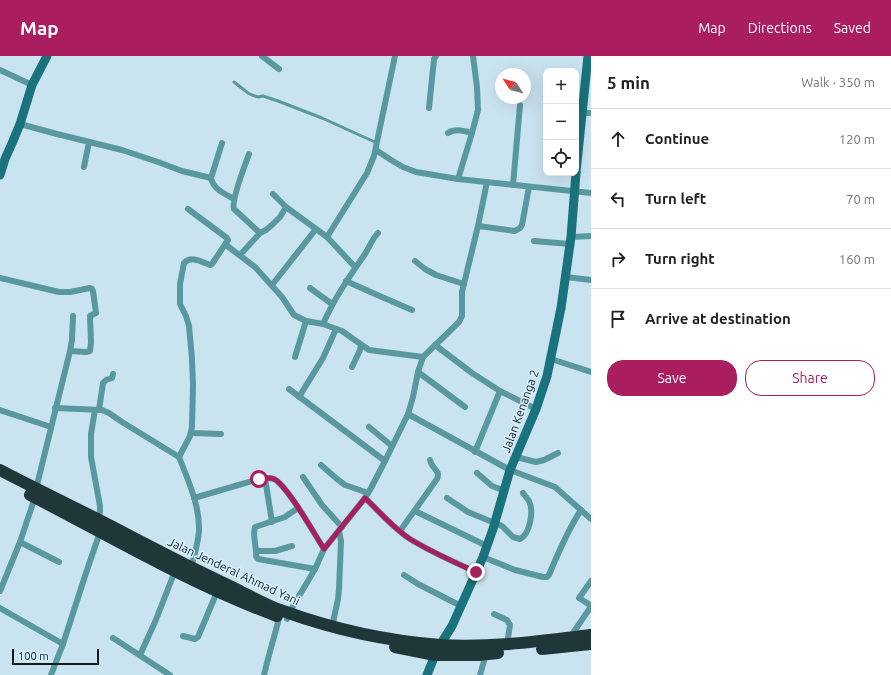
<!DOCTYPE html>
<meta charset="utf-8">
<style>
:root{--surface:#fff;--page:#f2f2f2;--text:#202124;--muted:#757577;--line:#e0e0e0;--accent:#aa1e5f}
body{margin:0;font-family:Ubuntu,sans-serif;background:var(--page);color:var(--text)}
.controls{position:absolute;right:12px;top:12px;display:grid;overflow:hidden;border-radius:8px;box-shadow:0 4px 16px #0002}
.controls button{width:36px;height:36px;display:grid;place-items:center;padding:0;border:0;border-bottom:1px solid var(--line);background:var(--surface);color:var(--text);font:20px sans-serif}
.compass{position:absolute;left:495px;top:12px;width:36px;height:36px;border-radius:50%;background:var(--surface);box-shadow:0 4px 16px #0002;rotate:305deg}
.scale{position:absolute;left:12px;bottom:10px;width:87px;box-sizing:border-box;padding-left:4px;border:2px solid #121b20;border-top:0;font-size:11px;line-height:14px;white-space:nowrap;color:#121b20;-webkit-text-stroke:3px #d7f1fe;paint-order:stroke}
.stop{position:absolute;width:12px;height:12px;margin:-9px;border:3px solid #aa1e5f;border-radius:50%;background:#fff}
.stop.end{background:#aa1e5f;border-color:#fff;box-shadow:0 1px 4px #0008}
.list{margin:0;padding:0;list-style:none}
h2{display:flex;justify-content:space-between;align-items:center;height:52px;margin:0;padding:0 16px;font-size:17px}
h2 small{font-size:13px;font-weight:400;color:var(--muted)}
.list li{display:grid;grid-template-columns:26px 1fr auto;gap:12px;align-items:center;box-sizing:border-box;height:60px;padding:0 16px;border-top:1px solid var(--line)}
.list b{display:block;font-size:15px;white-space:nowrap}
.list em{font-size:13px;font-style:normal;color:var(--muted)}
.actions{display:flex;gap:8px;padding:12px 16px}
.actions a{flex:1;padding:9px 0;border:1px solid var(--accent);border-radius:16px;text-align:center;font-size:14px;color:var(--accent)}
.actions .main{background:var(--accent);color:#fff}
.icon{flex:none;width:22px;height:22px;fill:none;stroke:currentColor;stroke-width:2;stroke-linecap:round;stroke-linejoin:round}
.map{position:relative;flex:none;width:591px;height:619px;overflow:hidden}
header{display:flex;align-items:center;gap:24px;box-sizing:border-box;height:56px;padding:0 20px;background:var(--accent);color:#fff}
header strong{font-size:19px}
nav{display:flex;gap:22px;margin-inline-start:auto;font-size:14px}
main{display:flex}
aside{flex:1;background:var(--surface)}
.map>svg:first-child{display:block}
.lines{fill:none;stroke-linecap:round;stroke-linejoin:round}
.lane{stroke:#59989f;stroke-width:3}
.street{stroke:#59989f;stroke-width:6}
.secondary{stroke:#1a727a;stroke-width:9}
.highway{stroke:#20373a;stroke-width:12}
.route{stroke:#aa1e5f;stroke-width:5}
.labels{text-anchor:middle;dominant-baseline:central;stroke-width:3;stroke-linejoin:round;paint-order:stroke}
.street-label{font-size:12px;fill:#121b20;stroke:#d7f1fe}
</style>
<header>
<strong>Map</strong>
<nav><a>Map</a><a>Directions</a><a>Saved</a></nav>
</header>
<main>
<div class="map">
<svg width="591" height="619" viewBox="0 0 591 619">
<rect width="100%" height="100%" fill="#cae3f1"/>
<g class="lines">
<path class="lane" d="M234,26L248,37L252,39L258,41L263,40L278,45L322,62L377,87"/>
<g class="street">
<path d="M262,0L279,13"/>
<path d="M0,14L32,29"/>
<path d="M429,52L434,3L436,0"/>
<path d="M581,57H591"/>
<path d="M20,68L57,78L122,94L158,106L182,115L211,122"/>
<path d="M448,77C455,72 464,75 472,77"/>
<path d="M222,87L211,122C213,133 225,138 234,143"/>
<path d="M376,94L391,104L403,111L416,116L458,123L591,137"/>
<path d="M249,98C245,109 231,144 234,153L260,177"/>
<path d="M84,111L89,86"/>
<path d="M458,123L472,77L478,54L477,31L473,0"/>
<path d="M513,129L520,49"/>
<path d="M273,138L286,151"/>
<path d="M188,153L227,182L228,184L212,208L210,209C202,206 191,199 184,207L180,228V248L186,260L189,270L192,303L193,329L192,371L190,380L179,401C188,424 200,450 199,475C198,488 194,500 191,512"/>
<path d="M478,170L515,175L520,172L522,169L529,131"/>
<path d="M327,181L367,117L374,100L395,0"/>
<path d="M571,181L591,180"/>
<path d="M534,185L570,188"/>
<path d="M226,189L255,211L282,241L294,259L306,265L323,268L342,275L369,294L423,301"/>
<path d="M240,199L260,177L266,174L273,168L280,161L286,151L327,181L355,211"/>
<path d="M415,205L425,213L436,219L464,228"/>
<path d="M566,221L591,224"/>
<path d="M0,222L59,236H70L90,232L92,233L93,235L96,257L90,260L91,286L90,295L86,296L70,295L36,433"/>
<path d="M346,225L375,238L412,254"/>
<path d="M272,229L316,173"/>
<path d="M310,232L332,248"/>
<path d="M323,268C334,243 349,221 365,198C369,192 372,183 378,177"/>
<path d="M435,289L472,317L500,335L536,353"/>
<path d="M70,295L72,284L73,260"/>
<path d="M295,301L306,265"/>
<path d="M551,303L591,316"/>
<path d="M352,311L360,294L361,289"/>
<path d="M418,316L465,351"/>
<path d="M289,333L385,405"/>
<path d="M299,341L323,302L336,273"/>
<path d="M55,352L102,354L109,357L122,366L179,401"/>
<path d="M0,354L51,371"/>
<path d="M95,354L91,378V401L100,450V456L97,463"/>
<path d="M99,354L103,327L106,324L112,322L113,318"/>
<path d="M408,358L510,414L555,431L591,463"/>
<path d="M369,371L392,390"/>
<path d="M191,377L221,378"/>
<path d="M475,396L500,335"/>
<path d="M516,401L536,406L544,404L558,397"/>
<path d="M321,409L337,423L345,429L368,437"/>
<path d="M477,417L492,430L505,435"/>
<path d="M303,421L322,449L342,471"/>
<path d="M265,422L272,466"/>
<path d="M194,442L259,423C264,422 269,421 274,423C287,429 315,479 324,493"/>
<path d="M365,442C379,455 393,472 410,483C431,496 454,506 476,516"/>
<path d="M447,442L468,456L502,470L513,481L520,483C530,478 534,455 529,445C527,442 525,440 523,437"/>
<path d="M298,452L285,461L255,471C252,480 257,491 256,500L258,503L315,513"/>
<path d="M415,455L487,490"/>
<path d="M400,475L437,423C441,414 432,414 430,404"/>
<path d="M20,486L59,506"/>
<path d="M257,495H275L292,490"/>
<path d="M483,501L515,514L543,521H547L549,519C558,497 568,474 581,454"/>
<path d="M404,519L418,528L461,550"/>
<path d="M0,535L20,486L35,441"/>
<path d="M0,552L63,588"/>
<path d="M494,558L507,564L510,569L507,588"/>
<path d="M287,563L289,557L315,513L324,493L365,442L371,432L385,405L408,358L413,341L418,316L423,301L459,266L462,260V236L478,170L487,126"/>
<path d="M332,571L338,543L339,533L341,485L339,475"/>
<path d="M183,580L195,583L198,581L217,536"/>
<path d="M571,580L590,552V549L579,542L591,525"/>
<path d="M113,582L170,619"/>
<path d="M140,599L155,566L175,515"/>
<path d="M51,619L63,588L86,517L100,476"/>
<path d="M264,619L269,599L280,559"/>
<path d="M480,619L486,598"/>
</g>
<g class="secondary">
<path d="M576,116L588,0"/>
<path d="M0,119L5,103L13,85L20,68L32,29L47,0"/>
<path d="M440,589L452,570L483,501L493,473L510,414L536,353L547,320L561,252L571,181L576,117"/>
<path d="M427,619L435,599"/>
</g>
<g class="highway">
<path d="M0,414C44,437 89,458 132,481C168,500 204,518 240,535C254,542 268,550 283,555C333,573 386,585 440,589C491,592 541,585 591,579"/>
<path d="M30,439C112,481 190,528 277,560"/>
<path d="M395,591L435,599H479L498,597"/>
<path d="M542,593L591,588"/>
</g>
</g>
<g class="lines">
<path class="route" d="M259,423C264,422 269,421 274,423C287,429 315,479 324,493L365,442C379,455 393,472 410,483C431,496 454,506 476,516"/>
</g>
<g class="labels">
<g class="street-label">
<text transform="translate(520 355) rotate(-70)">Jalan Kenanga 2</text>
<text transform="translate(234 515) rotate(25)">Jalan Jenderal Ahmad Yani</text>
</g>
</g>
</svg>
<div class="controls">
<button>+</button>
<button>−</button>
<button><svg class="icon" aria-label="locate" viewBox="0 0 24 24"><circle cx="12" cy="12" r="6"/><path d="M12 2v4M12 18v4M2 12h4M18 12h4"/></svg></button>
</div>
<svg class="compass" viewBox="-18 -18 36 36"><path d="M0-13l5 13h-10z" fill="#e53935"/><path d="M0 13l5-13h-10z" fill="#757577"/></svg>
<div class="scale">100 m</div>
<div class="stop" style="left:259px;top:423px"></div>
<div class="stop end" style="left:476px;top:516px"></div>
</div>
<aside>
<h2>5 min<small>Walk · 350 m</small></h2>
<ul class="list">
<li><svg class="icon" aria-label="ahead" viewBox="0 0 24 24"><path d="M12 20V5M6 11l6-6 6 6"/></svg><div><b>Continue</b></div><em>120 m</em></li>
<li><svg class="icon" aria-label="left" viewBox="0 0 24 24"><path d="M17 20v-9H6M10 6l-5 5 5 5"/></svg><div><b>Turn left</b></div><em>70 m</em></li>
<li><svg class="icon" aria-label="right" viewBox="0 0 24 24"><path d="M7 20v-9h11M14 6l5 5-5 5"/></svg><div><b>Turn right</b></div><em>160 m</em></li>
<li><svg class="icon" aria-label="arrive" viewBox="0 0 24 24"><path d="M6 21V4h12l-3 4 3 4H6"/></svg><div><b>Arrive at destination</b></div></li>
</ul>
<div class="actions"><a class="main">Save</a><a>Share</a></div>
</aside>
</main>
